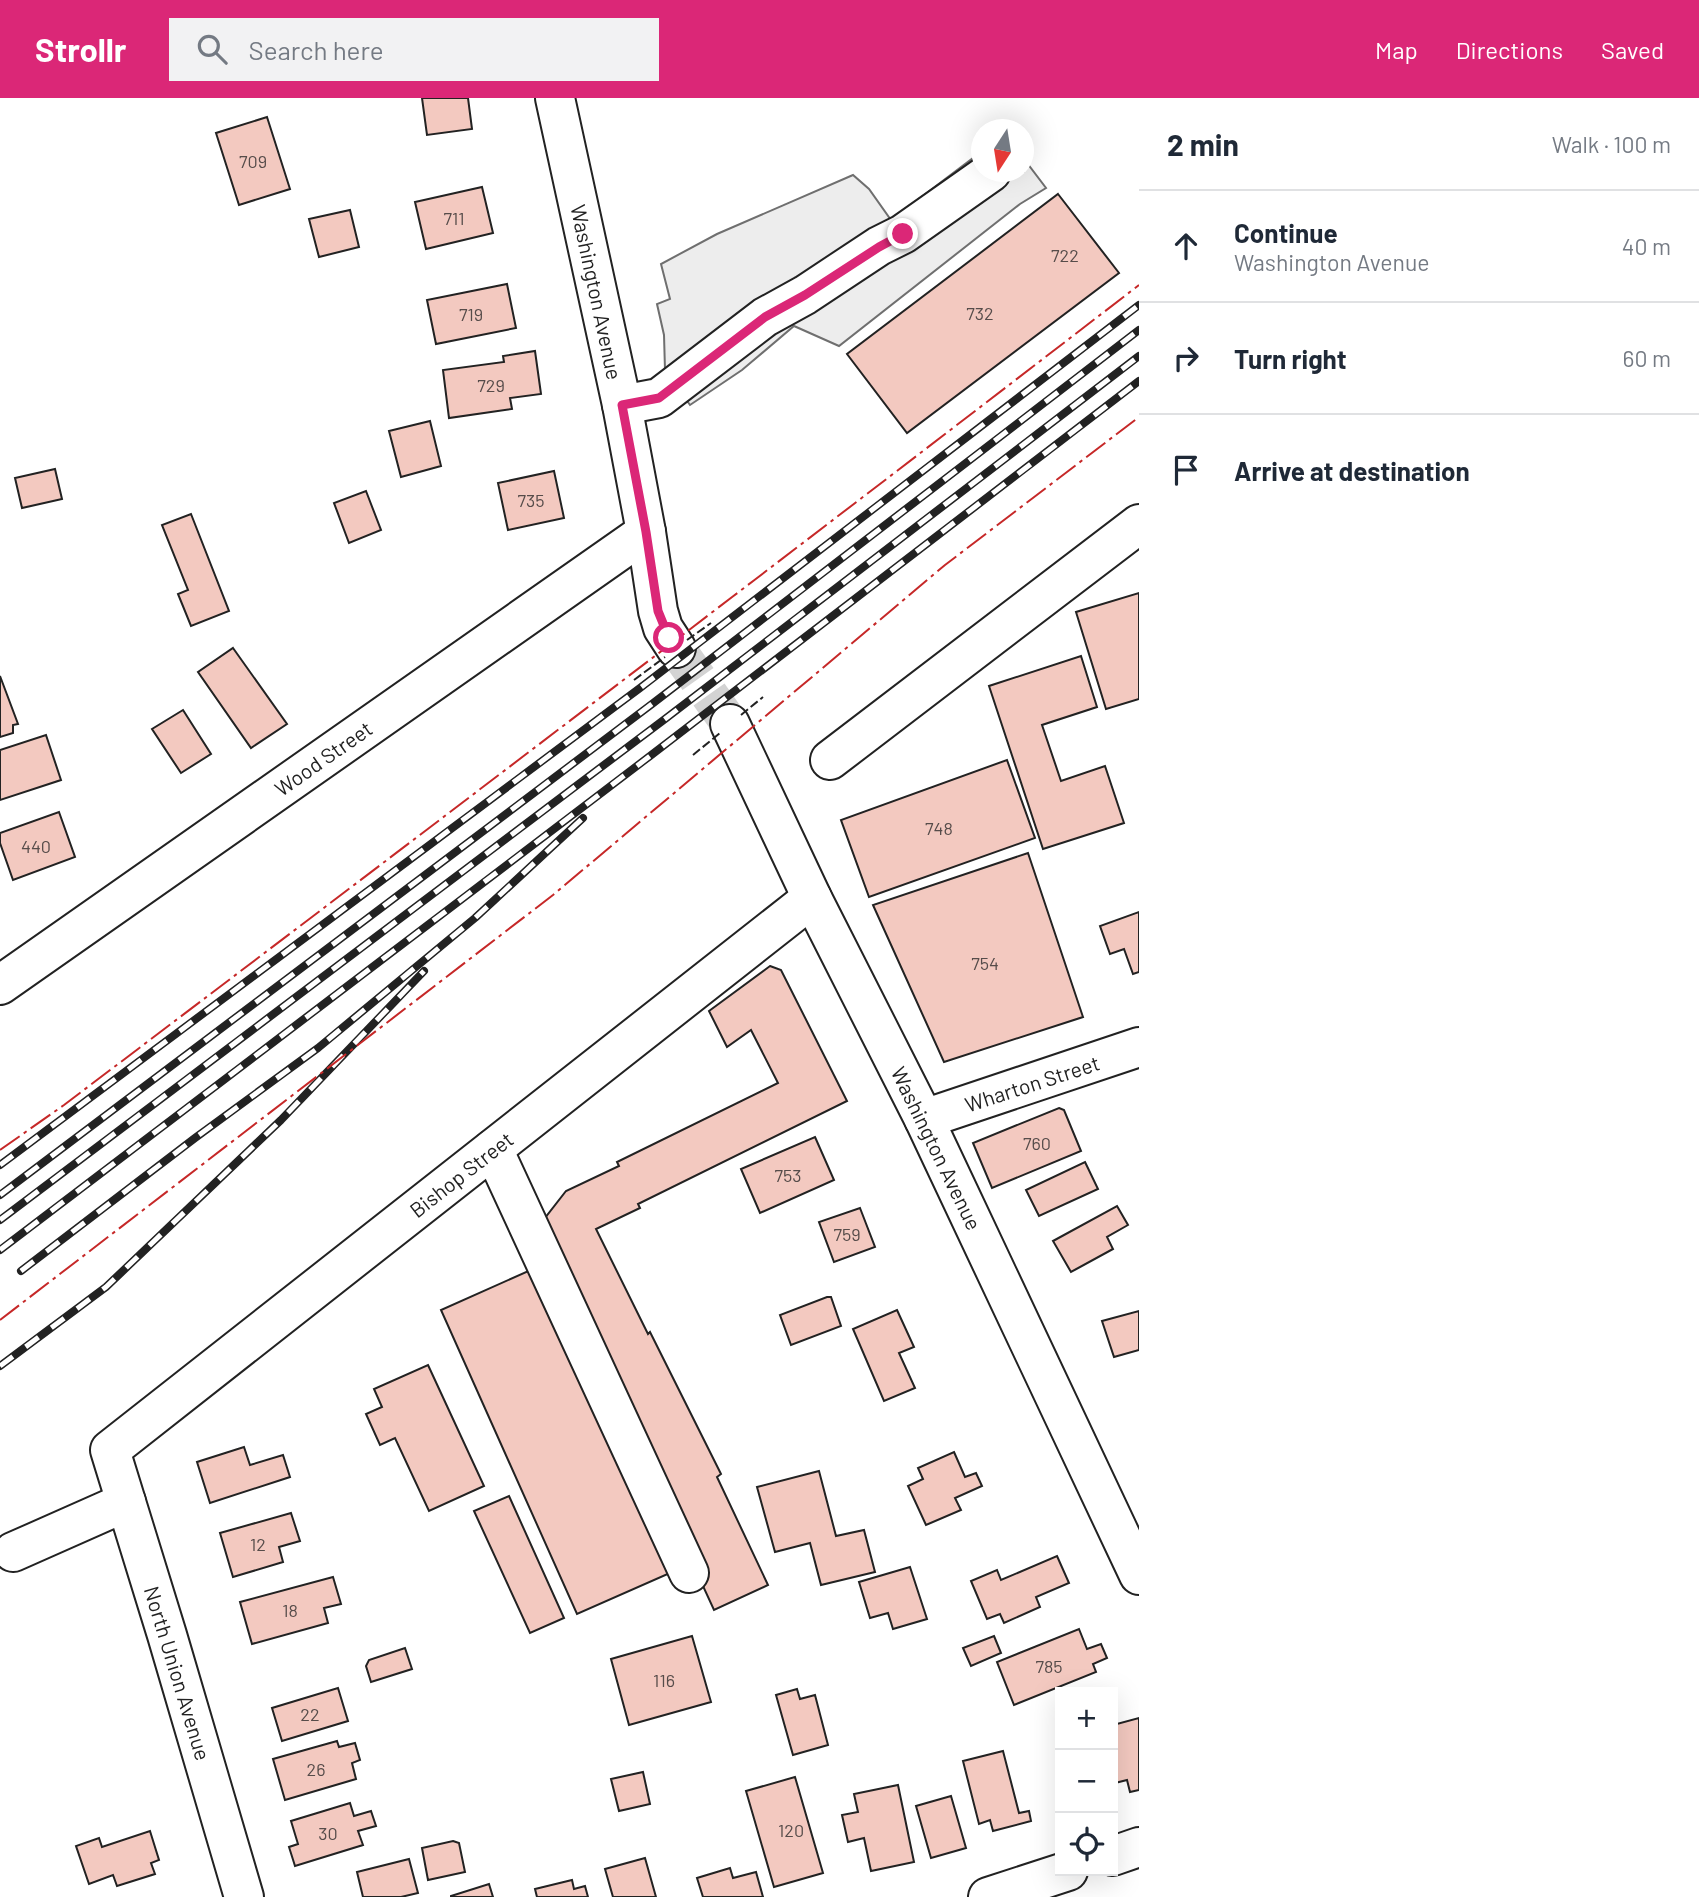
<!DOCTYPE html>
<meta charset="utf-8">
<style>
:root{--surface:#fff;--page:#f2f2f3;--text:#1f2937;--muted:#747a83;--line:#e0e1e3;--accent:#db2777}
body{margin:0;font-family:Barlow,sans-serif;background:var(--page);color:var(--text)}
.controls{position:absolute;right:21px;bottom:21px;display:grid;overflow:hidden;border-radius:0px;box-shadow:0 7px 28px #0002}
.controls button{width:63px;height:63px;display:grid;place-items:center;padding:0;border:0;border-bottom:2px solid var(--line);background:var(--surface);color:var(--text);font:35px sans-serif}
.compass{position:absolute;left:971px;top:21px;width:63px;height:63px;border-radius:50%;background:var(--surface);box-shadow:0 7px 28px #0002;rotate:192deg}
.stop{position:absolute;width:21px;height:21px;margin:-16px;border:5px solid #db2777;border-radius:50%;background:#fff}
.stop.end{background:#db2777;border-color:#fff;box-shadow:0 2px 7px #0008}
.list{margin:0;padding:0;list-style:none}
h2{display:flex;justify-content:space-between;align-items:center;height:91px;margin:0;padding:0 28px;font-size:30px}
h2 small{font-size:23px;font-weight:400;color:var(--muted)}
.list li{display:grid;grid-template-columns:46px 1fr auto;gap:21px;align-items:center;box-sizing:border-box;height:112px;padding:0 28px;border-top:2px solid var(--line)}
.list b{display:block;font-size:26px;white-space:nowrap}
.list p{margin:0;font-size:23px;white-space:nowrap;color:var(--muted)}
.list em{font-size:23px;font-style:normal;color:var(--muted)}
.icon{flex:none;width:38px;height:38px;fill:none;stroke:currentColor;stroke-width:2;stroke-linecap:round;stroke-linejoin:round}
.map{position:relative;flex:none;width:1139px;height:1799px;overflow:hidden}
header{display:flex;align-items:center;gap:42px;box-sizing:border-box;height:98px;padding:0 35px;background:var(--accent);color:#fff}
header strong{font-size:33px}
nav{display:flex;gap:38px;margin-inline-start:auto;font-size:24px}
.search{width:490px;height:63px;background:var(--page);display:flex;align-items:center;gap:18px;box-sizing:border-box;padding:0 24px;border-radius:0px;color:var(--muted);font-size:26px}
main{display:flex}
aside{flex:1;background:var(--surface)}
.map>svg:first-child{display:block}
.parking{fill:#ededed;stroke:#6f6f6f;stroke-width:2}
.building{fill:#f3c9c0;stroke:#222;stroke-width:2}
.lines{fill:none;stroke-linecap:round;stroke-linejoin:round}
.minor-tunnel{stroke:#d3d3d3;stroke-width:38;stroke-dasharray:38 19;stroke-linecap:butt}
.minor-casing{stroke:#222;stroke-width:42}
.minor{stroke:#fff;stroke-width:38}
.rail-casing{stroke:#222;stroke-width:8}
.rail{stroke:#fff;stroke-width:5;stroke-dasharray:16;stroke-linecap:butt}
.fence{stroke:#222;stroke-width:2;stroke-dasharray:9 3.5;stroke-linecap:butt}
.power{stroke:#c62828;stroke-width:2;stroke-dasharray:24 5 3.5 5;stroke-linecap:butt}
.route{stroke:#db2777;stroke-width:9}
.labels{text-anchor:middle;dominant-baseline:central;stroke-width:5;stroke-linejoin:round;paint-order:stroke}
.number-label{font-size:18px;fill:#564c4a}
.street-label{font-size:21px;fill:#222;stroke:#fff}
</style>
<header>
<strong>Strollr</strong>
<div class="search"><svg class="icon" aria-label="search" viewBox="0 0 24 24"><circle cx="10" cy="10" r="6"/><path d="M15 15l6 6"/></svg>Search here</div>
<nav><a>Map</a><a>Directions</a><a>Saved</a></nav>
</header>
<main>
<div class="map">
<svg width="1139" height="1799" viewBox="0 0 1139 1799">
<rect width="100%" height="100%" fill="#fff"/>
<path class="parking" d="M981,54L982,74H1024V61L1046,90L1020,106L839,248L794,228L742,272L690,307L665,272L664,237L657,206L670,201L661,166L717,136L853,77L869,91L891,122Z"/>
<g class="building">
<path d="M422,0H468L472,31L427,37Z"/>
<path d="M267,19L290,91L239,107L216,35Z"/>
<path d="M482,89L493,135L426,151L415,104Z"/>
<path d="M1058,96L1119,175L907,335L847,256Z"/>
<path d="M350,112L359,149L319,159L309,121Z"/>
<path d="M507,186L516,230L436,246L427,202Z"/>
<path d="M535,253L541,296L510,300L512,311L449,320L443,272L504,264L503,258Z"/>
<path d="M430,323L441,368L401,379L389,333Z"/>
<path d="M55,371L62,401L22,410L15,380Z"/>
<path d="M554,373L564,420L508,432L498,385Z"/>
<path d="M366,393L381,432L349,445L334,405Z"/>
<path d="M191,416L229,513L191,528L178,496L188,492L162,427Z"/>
<path d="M1139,495V601L1106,611L1076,514Z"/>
<path d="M233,550L287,626L251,650L198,574Z"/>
<path d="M1081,558L1097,609L1042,627L1061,683L1105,668L1124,725L1043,751L989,588Z"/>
<path d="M0,578L18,626L13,627V635L0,639Z"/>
<path d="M183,612L211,656L181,675L152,631Z"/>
<path d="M46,637L61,682L0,702V652Z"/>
<path d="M1007,662L1035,740L869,799L841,722Z"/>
<path d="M59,714L75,759L13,782L0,745V735Z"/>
<path d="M1028,755L1083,919L944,964L873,807Z"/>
<path d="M1139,814V874L1133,876L1124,851L1110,856L1100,828Z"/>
<path d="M770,868L781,872L847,1003L638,1106L640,1110L596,1131L648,1236L650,1234L721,1376L717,1379L768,1487L714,1512L538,1129L566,1093L619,1068L617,1064L778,985L751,932L727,949L709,913Z"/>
<path d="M1059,1010L1064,1012L1081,1053L992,1090L973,1045Z"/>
<path d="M815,1039L834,1082L760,1115L741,1071Z"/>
<path d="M1085,1064L1098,1091L1039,1118L1026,1092Z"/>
<path d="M1117,1108L1128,1127L1107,1139L1113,1151L1071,1174L1053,1143Z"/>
<path d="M860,1110L875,1149L834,1164L819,1124Z"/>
<path d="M533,1171L670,1475L577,1516L441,1212Z"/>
<path d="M827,1199H831L841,1228L791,1247L780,1217Z"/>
<path d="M897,1212L914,1249L899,1255L915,1290L884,1303L853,1231Z"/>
<path d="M1139,1213V1252L1114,1259L1102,1223Z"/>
<path d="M428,1267L484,1388L429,1413L395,1340L380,1347L366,1316L382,1309L374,1291Z"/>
<path d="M244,1349L250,1367L283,1357L290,1379L210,1405L197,1364Z"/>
<path d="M954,1354L965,1379L976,1375L982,1388L955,1400L961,1412L926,1427L908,1388L923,1381L918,1370Z"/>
<path d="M819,1373L836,1438L864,1432L875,1474L821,1487L810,1445L775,1454L757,1389Z"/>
<path d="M509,1398L564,1520L530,1535L474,1413Z"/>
<path d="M291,1415L300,1443L279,1449L283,1464L233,1479L220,1435Z"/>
<path d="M1057,1458L1069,1485L1036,1499L1040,1509L1004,1525L1000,1516L987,1521L971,1483L997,1472L1001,1482Z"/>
<path d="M910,1469L927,1521L893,1531L888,1515L870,1520L859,1484Z"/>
<path d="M333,1479L341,1506L324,1510L328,1525L252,1546L240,1504Z"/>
<path d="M1079,1531L1087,1551L1101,1546L1107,1560L1093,1566L1096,1574L1014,1607L997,1564Z"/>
<path d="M692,1538L711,1604L629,1627L611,1561Z"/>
<path d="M994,1538L1001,1555L971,1568L963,1550Z"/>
<path d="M405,1550L412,1571L371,1584L366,1568L369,1562Z"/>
<path d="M338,1590L348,1623L282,1643L272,1610Z"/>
<path d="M797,1591L800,1601L815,1597L828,1647L793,1657L776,1597Z"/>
<path d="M1139,1620V1692L1130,1694L1127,1682L1115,1685L1113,1677V1627Z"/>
<path d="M337,1643L339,1649L355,1645L360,1662L352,1665L356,1681L285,1702L273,1661Z"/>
<path d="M1003,1653L1019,1715L1029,1713L1031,1723L993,1733L990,1722L979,1726L963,1663Z"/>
<path d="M643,1674L650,1706L619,1713L611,1681Z"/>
<path d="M795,1679L823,1775L774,1789L746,1693Z"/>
<path d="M898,1687L914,1764L871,1773L864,1740L848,1744L842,1717L858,1714L854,1696Z"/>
<path d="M951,1698L966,1750L931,1760L916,1708Z"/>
<path d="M350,1705L354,1718L371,1713L376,1728L358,1733L363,1747L295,1768L289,1749L298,1746L291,1723Z"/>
<path d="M150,1733L159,1762L151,1765L155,1776L117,1788L113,1777L89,1786L76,1748L99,1740L102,1749Z"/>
<path d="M453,1743L459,1745L465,1774L428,1782L422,1750Z"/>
<path d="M645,1760L656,1799H613L605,1771Z"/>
<path d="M409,1761L418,1795L401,1799H363L357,1774Z"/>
<path d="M730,1770L733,1780L756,1774L763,1799H703L697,1780Z"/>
<path d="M572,1782L574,1791L585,1788L588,1799H537L535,1791Z"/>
<path d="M489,1786L493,1799H451V1798Z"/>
</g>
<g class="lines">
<path class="minor-tunnel" d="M676,550L730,626"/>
<defs>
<g id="minor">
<path d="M555,0L622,307L646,434L658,513L663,530L676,550"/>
<path d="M622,307L659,300L765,219L805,197L879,148L903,136L991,74"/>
<path d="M730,626L812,800L924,1021L1139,1477"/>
<path d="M830,662L1139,426"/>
<path d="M0,887L646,434"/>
<path d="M924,1021L1139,949"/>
<path d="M493,1051L689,1475"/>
<path d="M13,1454L126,1404"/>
<path d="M1113,1758L1139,1749"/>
<path d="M244,1799L167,1537L110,1352L812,800"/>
<path d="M988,1799L1068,1773"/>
</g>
</defs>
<use href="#minor" class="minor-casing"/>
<use href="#minor" class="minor"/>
<defs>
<g id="rail">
<path d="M0,1067L640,590L1139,207"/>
<path d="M0,1097L652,606L1139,232"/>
<path d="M0,1122L665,621L1139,258"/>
<path d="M0,1152L650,658L1139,283"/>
<path d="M21,1173L195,1040L318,950L475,820L583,720"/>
<path d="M0,1268L106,1189L281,1022L424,873"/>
</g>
</defs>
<use href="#rail" class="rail-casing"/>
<use href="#rail" class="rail"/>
<g class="fence">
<path d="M687,542L711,525"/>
<path d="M634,582L665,559"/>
<path d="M741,617L763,599"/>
<path d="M693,657L720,635"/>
</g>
<g class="power">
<path d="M0,1052L64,1007C423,735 782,462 1139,187"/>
<path d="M0,1222L553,797L945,467L1139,319"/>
</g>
</g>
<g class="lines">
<path class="route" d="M669,540L658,513L646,434L622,307L659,300L765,219L805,197L879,149L903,136"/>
</g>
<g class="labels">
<g class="number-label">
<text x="253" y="63">709</text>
<text x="454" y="120">711</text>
<text x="1065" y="157">722</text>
<text x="980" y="215">732</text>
<text x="471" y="216">719</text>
<text x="491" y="287">729</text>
<text x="531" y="402">735</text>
<text x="939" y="730">748</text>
<text x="36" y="748">440</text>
<text x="985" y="865">754</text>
<text x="1037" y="1045">760</text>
<text x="788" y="1077">753</text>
<text x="847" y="1136">759</text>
<text x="258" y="1446">12</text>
<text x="290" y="1512">18</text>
<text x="1049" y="1568">785</text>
<text x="664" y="1582">116</text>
<text x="310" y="1616">22</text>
<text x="316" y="1671">26</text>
<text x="791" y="1732">120</text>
<text x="328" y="1735">30</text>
</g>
<g class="street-label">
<text transform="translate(597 194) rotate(78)">Washington Avenue</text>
<text transform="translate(323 660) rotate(-35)">Wood Street</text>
<text transform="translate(1032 985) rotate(-18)">Wharton Street</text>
<text transform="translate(937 1050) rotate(64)">Washington Avenue</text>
<text transform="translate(461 1076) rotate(-38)">Bishop Street</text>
<text transform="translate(178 1575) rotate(73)">North Union Avenue</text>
</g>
</g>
</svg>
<div class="controls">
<button>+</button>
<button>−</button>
<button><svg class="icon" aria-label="locate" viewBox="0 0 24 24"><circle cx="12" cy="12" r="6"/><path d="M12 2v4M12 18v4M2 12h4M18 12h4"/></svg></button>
</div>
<svg class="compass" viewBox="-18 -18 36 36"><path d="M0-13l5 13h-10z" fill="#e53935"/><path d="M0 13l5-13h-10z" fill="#747a83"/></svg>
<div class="stop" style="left:669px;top:540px"></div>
<div class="stop end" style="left:903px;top:136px"></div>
</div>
<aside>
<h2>2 min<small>Walk · 100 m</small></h2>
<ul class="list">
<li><svg class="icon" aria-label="ahead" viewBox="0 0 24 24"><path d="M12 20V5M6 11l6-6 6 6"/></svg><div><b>Continue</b><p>Washington Avenue</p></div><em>40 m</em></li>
<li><svg class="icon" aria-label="right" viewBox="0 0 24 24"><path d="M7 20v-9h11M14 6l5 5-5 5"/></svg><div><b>Turn right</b></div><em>60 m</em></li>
<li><svg class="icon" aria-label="arrive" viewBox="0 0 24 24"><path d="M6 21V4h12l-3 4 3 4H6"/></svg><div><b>Arrive at destination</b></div></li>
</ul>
</aside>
</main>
